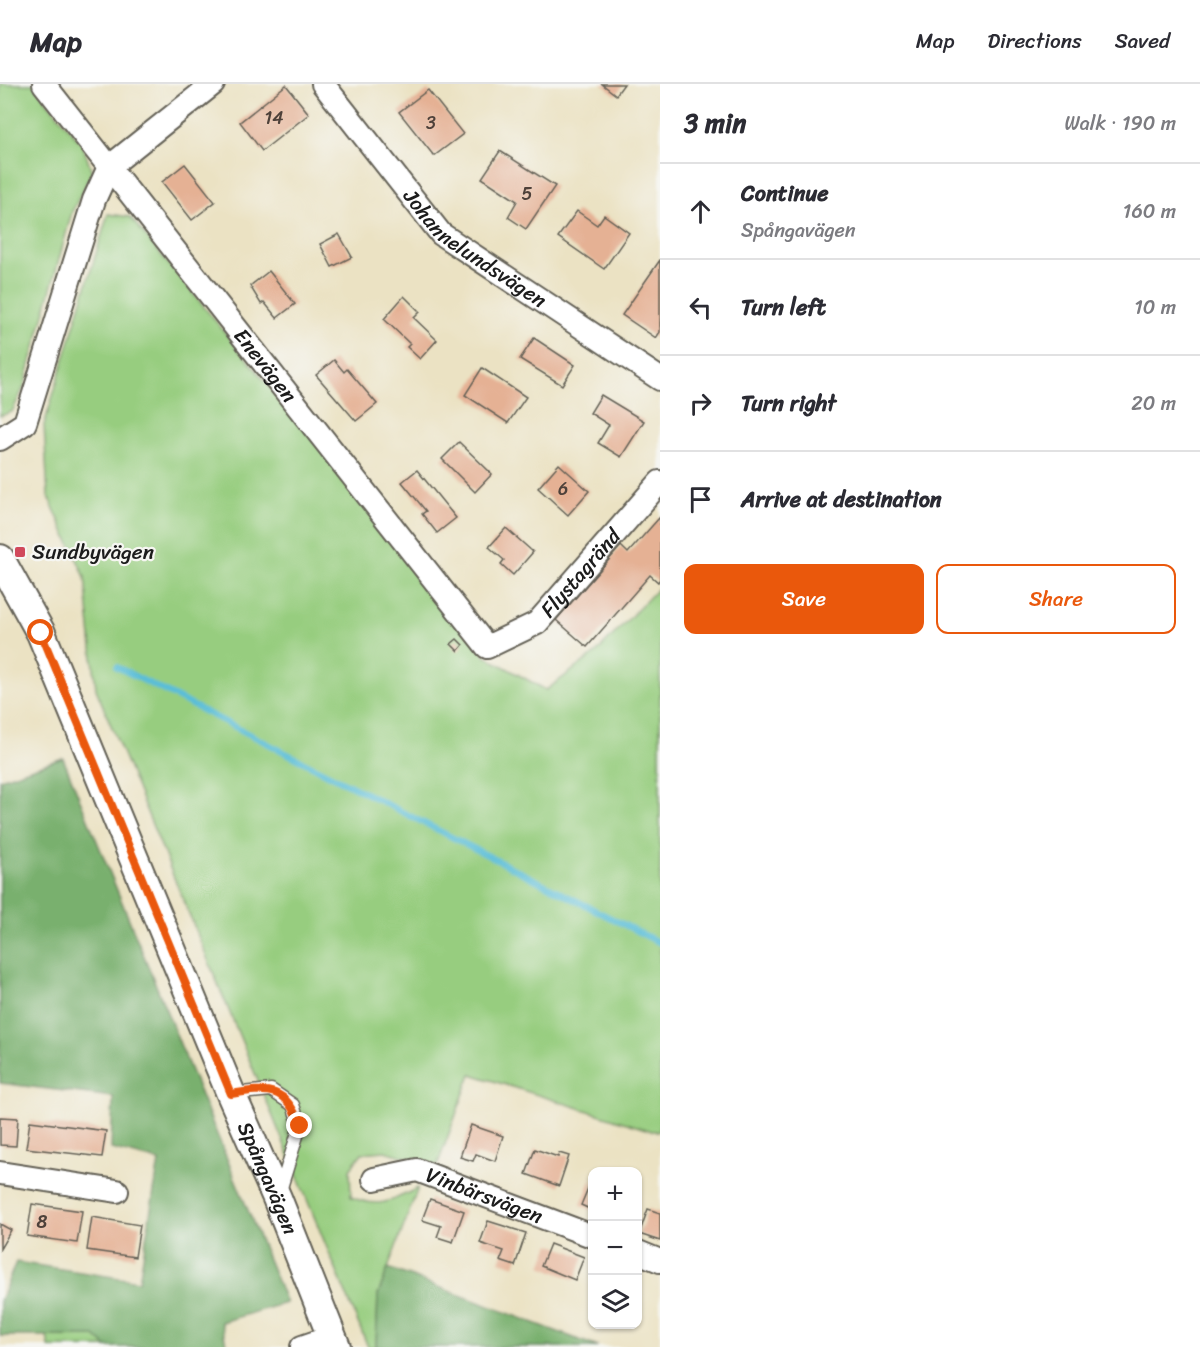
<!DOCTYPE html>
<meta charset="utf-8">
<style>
:root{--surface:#fff;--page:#f2f2f3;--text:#2b2b33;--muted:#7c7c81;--line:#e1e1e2;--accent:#ea580c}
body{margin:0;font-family:Sriracha,sans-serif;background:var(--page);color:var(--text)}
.controls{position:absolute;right:18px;bottom:18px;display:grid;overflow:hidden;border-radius:12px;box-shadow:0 2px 4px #0004}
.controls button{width:54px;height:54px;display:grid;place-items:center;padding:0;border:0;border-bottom:2px solid var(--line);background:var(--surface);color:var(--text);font:30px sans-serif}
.stop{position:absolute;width:18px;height:18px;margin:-14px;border:4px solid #ea580c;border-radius:50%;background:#fff}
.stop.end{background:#ea580c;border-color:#fff;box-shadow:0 2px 6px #0008}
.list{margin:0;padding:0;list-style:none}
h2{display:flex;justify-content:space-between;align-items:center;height:78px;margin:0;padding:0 24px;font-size:26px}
h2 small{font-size:20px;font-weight:400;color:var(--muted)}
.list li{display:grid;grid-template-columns:39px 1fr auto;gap:18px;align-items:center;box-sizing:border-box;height:96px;padding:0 24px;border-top:2px solid var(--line)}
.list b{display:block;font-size:22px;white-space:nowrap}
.list p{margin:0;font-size:20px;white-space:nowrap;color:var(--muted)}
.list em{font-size:20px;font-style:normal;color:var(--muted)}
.actions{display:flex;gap:12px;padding:18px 24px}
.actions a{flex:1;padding:14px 0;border:2px solid var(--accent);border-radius:12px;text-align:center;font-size:21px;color:var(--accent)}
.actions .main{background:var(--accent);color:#fff}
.icon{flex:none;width:33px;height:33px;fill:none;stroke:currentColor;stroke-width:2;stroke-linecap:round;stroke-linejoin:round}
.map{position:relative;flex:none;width:660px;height:1263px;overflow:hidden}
header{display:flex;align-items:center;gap:36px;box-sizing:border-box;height:84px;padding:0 30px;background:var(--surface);border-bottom:2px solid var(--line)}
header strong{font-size:28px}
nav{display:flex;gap:33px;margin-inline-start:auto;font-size:21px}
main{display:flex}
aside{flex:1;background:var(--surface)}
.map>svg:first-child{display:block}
.green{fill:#97cd7f;stroke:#5a744e;stroke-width:1.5}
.forest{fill:#79b06e;stroke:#4a6645;stroke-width:1.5}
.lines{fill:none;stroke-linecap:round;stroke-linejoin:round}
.stream{stroke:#5abed8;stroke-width:6}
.building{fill:#e5b194}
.service-casing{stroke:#646156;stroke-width:15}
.minor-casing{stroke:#646156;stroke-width:26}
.tertiary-casing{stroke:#646156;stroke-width:32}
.service{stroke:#fff;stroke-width:12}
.minor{stroke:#fff;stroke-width:22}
.tertiary{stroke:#fff;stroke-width:28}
.route{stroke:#ea580c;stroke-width:8}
.poi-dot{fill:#d1495b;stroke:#f6f6f2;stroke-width:2}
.labels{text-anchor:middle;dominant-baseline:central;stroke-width:4.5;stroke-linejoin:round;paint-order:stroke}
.number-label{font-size:18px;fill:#4e413a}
.street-label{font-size:21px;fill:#1c1c1c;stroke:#f6f6f2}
.poi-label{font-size:21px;fill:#1c1c1c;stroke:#f6f6f2;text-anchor:start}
</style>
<header>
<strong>Map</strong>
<nav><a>Map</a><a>Directions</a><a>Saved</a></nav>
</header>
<main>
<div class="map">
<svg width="660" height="1263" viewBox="0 0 660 1263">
<rect width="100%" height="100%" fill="#f6f6f2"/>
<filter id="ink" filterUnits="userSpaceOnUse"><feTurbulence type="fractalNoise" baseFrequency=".0167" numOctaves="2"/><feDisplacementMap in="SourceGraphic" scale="12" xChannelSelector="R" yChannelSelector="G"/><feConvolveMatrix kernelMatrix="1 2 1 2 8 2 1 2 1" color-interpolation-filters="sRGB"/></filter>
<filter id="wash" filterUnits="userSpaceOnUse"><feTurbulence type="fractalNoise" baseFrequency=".008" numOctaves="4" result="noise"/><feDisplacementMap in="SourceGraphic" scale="24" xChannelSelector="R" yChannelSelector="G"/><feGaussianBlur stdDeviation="1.35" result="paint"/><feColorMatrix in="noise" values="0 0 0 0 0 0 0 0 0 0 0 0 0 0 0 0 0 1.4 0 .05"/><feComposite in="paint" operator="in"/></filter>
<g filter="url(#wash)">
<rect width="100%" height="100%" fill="#ebe2c3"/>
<g class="green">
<path d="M0,0H33L83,62L92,88L72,128L24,303L12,328L0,332Z"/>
<path d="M108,130L130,133L418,483L485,572L546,606L597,568L660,502V1047H652L471,990L437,1082L385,1067L362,1069L350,1085L351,1113C379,1125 392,1117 418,1104L378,1211L376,1263H368L96,605L85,493L48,412L44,341Z"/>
<path d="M47,1252H95L107,1263H49Z"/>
</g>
<g class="forest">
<path d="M63,674L286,1219L221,1238L227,1263H107L95,1252H0V1217L16,1178L139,1197L159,1077L111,1065L113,1013L0,999V695Z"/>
<path d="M388,1184L569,1252L598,1263H376L378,1211Z"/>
</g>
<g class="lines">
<path class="stream" d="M117,583L660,859"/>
</g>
<g id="blocks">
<g class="building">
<path d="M602,0H624L616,11Z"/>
<path d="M286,1L309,30L262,67L240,38Z"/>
<path d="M428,6L463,50L434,72L399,28Z"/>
<path d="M500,67L555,102L526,145L508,133L517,117L482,94Z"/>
<path d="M185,80L215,118L192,136L162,98Z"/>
<path d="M577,127L597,141L604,131L629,149L604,185L558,153Z"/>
<path d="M339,150L352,173L332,183L320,160Z"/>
<path d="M660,176V248L656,254L622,231Z"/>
<path d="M269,187L295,220L277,234L264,218L261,220L250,202Z"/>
<path d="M404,212L420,228L414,234L437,256L420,275L407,263L410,260L384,235Z"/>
<path d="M534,254L575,281L562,301L520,275Z"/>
<path d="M334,276L344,288L347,285L377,320L356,337L316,291Z"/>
<path d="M482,284L526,313L508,339L465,311Z"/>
<path d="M601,311L644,337L621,373L598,359L609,341L590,329Z"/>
<path d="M459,358L492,390L475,408L442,375Z"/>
<path d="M559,380L589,407L568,431L538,404Z"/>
<path d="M417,386L456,434L437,449L422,430L426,427L402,398Z"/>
<path d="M660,433V495L658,498L650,491L587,563L556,536L621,462L628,469Z"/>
<path d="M506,444L533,468L513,491L501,480L504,476L489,463Z"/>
<path d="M457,555L463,561L458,567L451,560Z"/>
<path d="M0,1033L18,1034L16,1062L0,1061Z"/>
<path d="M30,1037L106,1047L102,1073L26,1064Z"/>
<path d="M471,1041L503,1052L495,1077L476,1070L473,1077L460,1073Z"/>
<path d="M535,1065L558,1073L559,1069L569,1072L559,1102L526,1090Z"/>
<path d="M591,1097L592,1098V1126L581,1121Z"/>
<path d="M430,1115L464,1127L453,1158L437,1153L441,1142L422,1136Z"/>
<path d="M32,1120L82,1127L77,1159L27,1152Z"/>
<path d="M648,1125L660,1129V1157L639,1150Z"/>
<path d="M92,1133L140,1141L135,1173L87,1166Z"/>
<path d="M488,1137L526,1149L515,1182L500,1177L504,1167L480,1159Z"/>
<path d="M0,1140L11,1146L0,1165Z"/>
<path d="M550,1160L584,1173L575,1196L541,1182Z"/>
</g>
</g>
</g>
<g filter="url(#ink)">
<use href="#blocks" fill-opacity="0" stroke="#646156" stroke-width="1.5"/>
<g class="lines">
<defs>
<path id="service" d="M232,1010L271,1006L293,1021L300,1042L279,1110"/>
<g id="minor">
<path id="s1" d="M44,0L487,563L537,539L660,398"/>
<path id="s2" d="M323,0L441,150L660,295"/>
<path d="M0,355L25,339L94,116L109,83L213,0"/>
<path d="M0,1089L117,1107"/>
<path id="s3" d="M374,1095L417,1086L592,1152"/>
<path d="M638,1168L660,1177"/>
<path d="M302,1263L331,1253"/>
</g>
<g id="tertiary">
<path id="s4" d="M0,475L41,549L231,1010L277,1114L336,1263"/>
</g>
</defs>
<use href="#service" class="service-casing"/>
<use href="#minor" class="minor-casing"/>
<use href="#tertiary" class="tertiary-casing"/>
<use href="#service" class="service"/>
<use href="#minor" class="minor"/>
<use href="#tertiary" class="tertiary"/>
</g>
</g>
<g class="lines" filter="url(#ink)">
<path class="route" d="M41,549L231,1010C268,1004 287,1002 300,1042"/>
</g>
<rect class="poi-dot" x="14" y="462" width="12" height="12" rx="3"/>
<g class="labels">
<g class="number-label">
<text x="274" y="34">14</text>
<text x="431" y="39">3</text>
<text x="527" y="110">5</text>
<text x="563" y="405">6</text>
<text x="42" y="1138">8</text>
</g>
<g class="street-label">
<text stroke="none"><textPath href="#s2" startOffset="226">Johannelundsvägen</textPath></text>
<text stroke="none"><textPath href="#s1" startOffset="358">Enevägen</textPath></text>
<text stroke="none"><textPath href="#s1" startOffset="838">Flystagränd</textPath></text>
<text stroke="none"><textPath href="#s4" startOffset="675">Spångavägen</textPath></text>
<text stroke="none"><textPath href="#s3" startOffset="116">Vinbärsvägen</textPath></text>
</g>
<g class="poi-label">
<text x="32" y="468">Sundbyvägen</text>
</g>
</g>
</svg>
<div class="controls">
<button>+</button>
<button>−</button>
<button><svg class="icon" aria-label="layers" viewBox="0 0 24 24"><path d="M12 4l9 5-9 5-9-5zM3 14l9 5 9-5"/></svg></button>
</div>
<div class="stop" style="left:41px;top:549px"></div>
<div class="stop end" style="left:300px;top:1042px"></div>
</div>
<aside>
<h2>3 min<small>Walk · 190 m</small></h2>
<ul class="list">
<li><svg class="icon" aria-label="ahead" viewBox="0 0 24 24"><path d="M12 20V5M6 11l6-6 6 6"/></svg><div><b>Continue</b><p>Spångavägen</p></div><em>160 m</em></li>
<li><svg class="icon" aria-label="left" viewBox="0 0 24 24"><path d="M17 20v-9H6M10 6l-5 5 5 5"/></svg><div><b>Turn left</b></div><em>10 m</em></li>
<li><svg class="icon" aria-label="right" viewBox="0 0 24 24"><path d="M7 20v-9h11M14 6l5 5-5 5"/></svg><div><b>Turn right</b></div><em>20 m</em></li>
<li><svg class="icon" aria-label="arrive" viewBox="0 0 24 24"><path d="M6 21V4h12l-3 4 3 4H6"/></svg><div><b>Arrive at destination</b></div></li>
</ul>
<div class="actions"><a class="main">Save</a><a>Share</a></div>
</aside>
</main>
